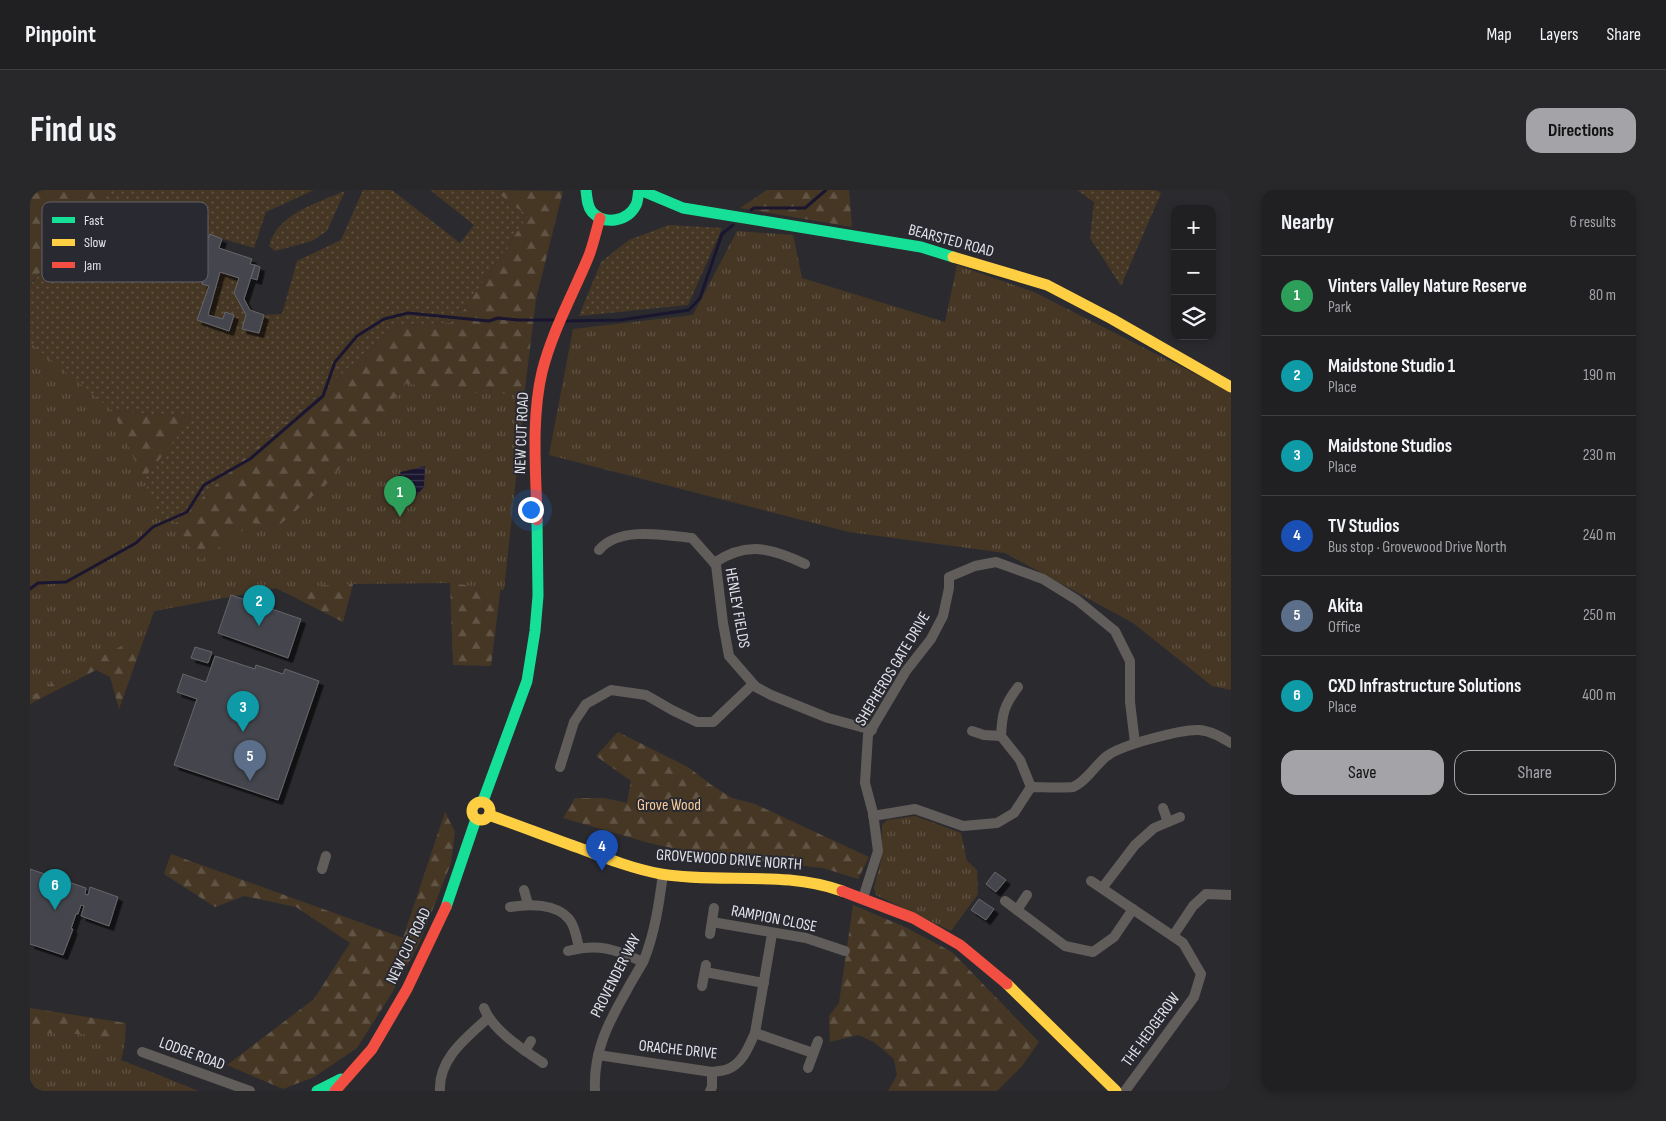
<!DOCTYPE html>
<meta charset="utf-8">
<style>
:root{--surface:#202023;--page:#28282b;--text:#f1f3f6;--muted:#a2a3a6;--line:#3d3e41;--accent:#a3a3a8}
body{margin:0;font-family:"Sofia Sans Condensed",sans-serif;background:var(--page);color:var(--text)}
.controls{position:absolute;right:15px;top:15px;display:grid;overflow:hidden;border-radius:10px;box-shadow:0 2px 8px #0003}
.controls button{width:45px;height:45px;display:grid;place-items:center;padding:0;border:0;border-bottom:1px solid var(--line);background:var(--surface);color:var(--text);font:25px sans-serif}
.you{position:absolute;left:500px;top:319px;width:18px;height:18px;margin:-12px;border:4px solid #fff;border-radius:50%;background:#1a73e8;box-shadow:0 0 0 8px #1a73e833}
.badge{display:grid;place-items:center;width:32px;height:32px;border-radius:50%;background:var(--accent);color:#fff;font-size:16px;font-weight:700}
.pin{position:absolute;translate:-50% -41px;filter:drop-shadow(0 1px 2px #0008)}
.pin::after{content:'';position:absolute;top:26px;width:18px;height:15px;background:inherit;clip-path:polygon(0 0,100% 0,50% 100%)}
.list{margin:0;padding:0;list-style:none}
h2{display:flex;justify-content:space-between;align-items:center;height:65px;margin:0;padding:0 20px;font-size:21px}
h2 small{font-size:16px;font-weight:400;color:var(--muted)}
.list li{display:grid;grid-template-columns:32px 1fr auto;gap:15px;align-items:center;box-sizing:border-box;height:80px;padding:0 20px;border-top:1px solid var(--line)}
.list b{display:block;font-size:19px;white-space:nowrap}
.list p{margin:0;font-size:16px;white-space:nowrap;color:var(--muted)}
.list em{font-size:16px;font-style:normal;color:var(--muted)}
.actions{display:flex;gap:10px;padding:15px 20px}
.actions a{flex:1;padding:11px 0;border:1px solid var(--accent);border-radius:15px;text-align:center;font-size:18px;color:var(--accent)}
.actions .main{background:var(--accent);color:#111}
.icon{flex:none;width:28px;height:28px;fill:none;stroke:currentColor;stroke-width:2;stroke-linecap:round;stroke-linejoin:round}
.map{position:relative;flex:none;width:1201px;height:901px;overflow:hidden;border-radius:15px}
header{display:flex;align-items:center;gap:30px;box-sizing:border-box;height:70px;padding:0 25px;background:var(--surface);border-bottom:1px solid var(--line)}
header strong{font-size:24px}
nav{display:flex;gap:28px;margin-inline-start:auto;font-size:18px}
.intro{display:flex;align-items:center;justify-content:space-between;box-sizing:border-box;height:120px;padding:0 30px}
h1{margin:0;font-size:35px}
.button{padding:12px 22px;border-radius:15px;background:var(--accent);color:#111;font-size:18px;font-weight:700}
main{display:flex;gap:30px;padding:0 30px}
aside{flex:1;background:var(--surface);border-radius:15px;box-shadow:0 2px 8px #0003}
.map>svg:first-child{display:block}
.grass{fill:url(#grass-dots)}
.forest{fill:url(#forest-firs)}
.park{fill:url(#park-tufts)}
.water{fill:url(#water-rules)}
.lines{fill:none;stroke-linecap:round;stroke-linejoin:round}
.stream{stroke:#1a1630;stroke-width:3}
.building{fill:#45454d;stroke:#66666a;filter:url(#shadow)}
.street{stroke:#615d5b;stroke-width:10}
.fast{stroke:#16e098;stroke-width:11}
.slow{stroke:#ffcf43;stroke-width:11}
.jam{stroke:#f24e42;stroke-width:11}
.labels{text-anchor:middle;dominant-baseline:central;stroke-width:4;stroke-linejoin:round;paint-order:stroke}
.street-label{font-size:16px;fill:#e3e3e9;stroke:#292931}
.park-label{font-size:16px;fill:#f8cc97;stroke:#292931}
.key{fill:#292931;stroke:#616168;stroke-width:1}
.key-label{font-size:14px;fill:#e3e3e9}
</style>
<header>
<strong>Pinpoint</strong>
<nav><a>Map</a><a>Layers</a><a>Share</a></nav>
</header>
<div class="intro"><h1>Find us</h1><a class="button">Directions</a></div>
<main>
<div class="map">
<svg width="1201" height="901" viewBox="0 0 1201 901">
<defs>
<pattern id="grass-dots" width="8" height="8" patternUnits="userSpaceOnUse" patternTransform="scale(1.25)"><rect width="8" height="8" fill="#463725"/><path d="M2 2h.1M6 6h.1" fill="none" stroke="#615445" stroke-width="1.8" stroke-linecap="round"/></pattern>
<pattern id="forest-firs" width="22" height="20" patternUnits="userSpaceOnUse" patternTransform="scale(1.25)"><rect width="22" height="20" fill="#463725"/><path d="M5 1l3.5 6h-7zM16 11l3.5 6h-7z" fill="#615445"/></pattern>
<pattern id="park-tufts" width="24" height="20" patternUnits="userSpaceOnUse" patternTransform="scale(1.25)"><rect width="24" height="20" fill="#463725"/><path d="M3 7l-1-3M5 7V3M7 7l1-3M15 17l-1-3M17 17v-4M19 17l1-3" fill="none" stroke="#615445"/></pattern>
<pattern id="water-rules" width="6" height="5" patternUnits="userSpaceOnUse" patternTransform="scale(1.25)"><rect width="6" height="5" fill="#1a1630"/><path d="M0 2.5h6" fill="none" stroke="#3b384e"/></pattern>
<filter id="shadow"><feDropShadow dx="4.5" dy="4.5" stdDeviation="0" flood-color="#0009"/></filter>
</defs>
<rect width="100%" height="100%" fill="#2b2b2f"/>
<g class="grass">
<path d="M78,0H284L236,22L224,58L180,45L174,61L178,62L175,73L178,74L172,94L179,96L167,130L199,141L204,125L193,129L178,125L190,82L209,88L216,125L212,138L228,143L234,125L252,124L267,71L311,50L333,0H362L430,53L444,35L400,0H469L498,26L425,133L368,135L213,269L130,348L82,329L162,227L83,221L0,156V95L74,10Z"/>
<path d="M1047,0H1126L1131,3L1091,96L1060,48L1064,12Z"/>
<path d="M315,1L297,41L282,51L245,61L239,56C247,24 287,13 315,1Z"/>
<path d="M639,35L692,38L658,115L549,126L571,72L599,50Z"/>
</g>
<g class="forest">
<path d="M0,0H78L74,10L0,94Z"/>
<path d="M464,0L533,1L506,109L461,476L423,475L420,393L441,310L323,394L313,432L246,398L124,421L89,519L80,487L66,480L0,514V153L83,221L163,227L82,329L130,348L213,269L368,135L425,133L498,26Z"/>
<path d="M737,0H819L822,37L710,18Z"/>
<path d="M588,542L658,577L680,594L702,608L725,614L839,667L828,689L793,678L730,671L692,669L619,653L533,628L545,608H574L597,613L601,591L566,566Z"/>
<path d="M415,622L425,642L421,673L389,754L363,801L327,858L284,887L253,899L197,875L284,809L320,753L266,717L214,706L185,717L134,684L141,664L373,748Z"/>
<path d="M823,715L875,737L922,762L1009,852L992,876L967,901H858L867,885L864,869L844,852L828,845L800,852L799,826L809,813Z"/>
<path d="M0,818L96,833L95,851L91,870L168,901H0Z"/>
</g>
<g class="park">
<path d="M707,41L763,45L772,88L915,132L927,75L1004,102L1201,202V500L1182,496L1103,433L975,363L819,342L519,265L543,139L663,125Z"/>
<path d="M0,153L83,221L128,322L171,370L223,333L246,338L299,292L376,193L417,202L495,204L474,400L420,393L323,394L246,398L124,421L115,444L39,483L0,507Z"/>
<path d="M885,626L931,643L937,671L947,680L948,704L921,741L846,705L844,698L851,670L852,635L857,630Z"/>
<path d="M0,843L53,844L95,851L91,870L168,901H0Z"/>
</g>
<path class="water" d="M395,276L394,297L385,307L364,304L361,296L371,282Z"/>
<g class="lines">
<g class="stream">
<path d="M721,20L724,18H775L796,0"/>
<path d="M534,131L590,130L659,120L670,108L692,44L703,35"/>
<path d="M0,399L8,393L36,392L106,353L123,337L157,322L174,295L220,269L293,206L305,172L327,146L354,129L378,123L459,131L468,128L487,130H525"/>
</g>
</g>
<g class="building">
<path d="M180,44L192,49L189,58L222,69L220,74L225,75L214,109L220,120L234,125L229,143L212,139L216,125L204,103L209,88L190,82L178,125L193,129L195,122L204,125L199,141L167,130L179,96L172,94L178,74L175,73L178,62L173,61Z"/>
<path d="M225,75L230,77L227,90L221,88Z"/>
<path d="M201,405L271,429L258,468L188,443Z"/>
<path d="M165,457L182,462L178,473L161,468Z"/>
<path d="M185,466L225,479L226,475L253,484L255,479L289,491L248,610L144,575L167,509L147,502L153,484L176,492Z"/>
<path d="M0,679L56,698L55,704L58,705L60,697L88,707L79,736L51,726L54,716L51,715L48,724H46L41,739H43L33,765L0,754Z"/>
<path d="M965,682L976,690L966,702L956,694Z"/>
<path d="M949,709L964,719L956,730L941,720Z"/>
</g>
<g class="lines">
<g class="street">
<path d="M569,360C589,336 635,345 662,348L686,375L693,433L699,466L726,497L741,505L798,528L842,540"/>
<path d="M684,373C717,351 741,358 775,374"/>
<path d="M988,497C974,515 972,524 971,546L990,570L1001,597"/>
<path d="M942,541L954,545L971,546"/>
<path d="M530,577L544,532L556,514L581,500L616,505L642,520L667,532H683L723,494"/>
<path d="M1133,618L1138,632"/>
<path d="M843,626L885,619L933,636L967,633L984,623L1001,597C1009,597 1037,598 1043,597C1056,592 1067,573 1077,566C1091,555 1152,539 1169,540C1181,541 1191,547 1201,553"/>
<path d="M292,679L296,666"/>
<path d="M1061,691L1153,753L1171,784L1164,807L1095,901"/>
<path d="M1073,697L1105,655L1124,638L1150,627"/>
<path d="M494,700L498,714"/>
<path d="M833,708L848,661L843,623L835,593L838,545L876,481L901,449L913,426L919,398V387L945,376L966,372L1013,389L1047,410L1085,441L1100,471V512L1105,553"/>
<path d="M975,711L1035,756L1063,762L1084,747L1103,719"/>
<path d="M480,717C498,714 526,713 539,729C545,736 547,749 549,758"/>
<path d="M987,720L997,705"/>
<path d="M682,732L776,748L815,761"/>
<path d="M680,744L684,718"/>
<path d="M1143,746L1163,716L1176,704L1201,705"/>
<path d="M538,761C569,753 584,759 613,772"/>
<path d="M675,782L734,793"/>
<path d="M672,796L676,775"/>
<path d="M454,818C463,841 494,860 513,873"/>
<path d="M725,843L783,863"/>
<path d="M495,861L501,851"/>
<path d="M112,862L220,901"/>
<path d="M568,865L682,882C687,881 694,881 698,879C713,873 719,856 725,843L742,744"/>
<path d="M778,878L788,851"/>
<path d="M410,901C408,869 436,848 458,828"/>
<path d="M565,901C563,862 578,833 597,800C602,790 609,780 614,770C625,742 629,714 633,684"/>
<path d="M680,901L682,897V882"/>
</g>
<g class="fast">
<path d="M556,0C557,8 557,16 562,22C575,36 598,31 606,15C608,11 608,5 609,0"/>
<path d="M610,0L653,18L891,57L923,67"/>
<path d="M453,611L497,491L505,441L508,406L507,330"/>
<path d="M416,717L446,629"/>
<path d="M287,901L311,889"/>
</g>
<g class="slow">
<path d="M923,67L1017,95L1082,129L1201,197"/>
<circle cx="451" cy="621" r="9"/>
<path d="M459,625C490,636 521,648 552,659C578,669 604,679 631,684C691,694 754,680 812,701"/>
<path d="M977,794L1086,901"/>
</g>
<g class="jam">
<path d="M507,330C506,282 501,229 512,182C522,142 542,106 558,68C563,56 566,41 570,28"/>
<path d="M812,701L883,728L930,755L977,794"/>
<path d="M305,901L342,859L377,799L416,717"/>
</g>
</g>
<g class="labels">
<g class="street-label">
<text transform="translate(921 51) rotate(15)">BEARSTED ROAD</text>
<text transform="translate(492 243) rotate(-88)">NEW CUT ROAD</text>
<text transform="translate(707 418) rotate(80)">HENLEY FIELDS</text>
<text transform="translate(863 479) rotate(-59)">SHEPHERDS GATE DRIVE</text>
<text transform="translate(699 670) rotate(4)">GROVEWOOD DRIVE NORTH</text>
<text transform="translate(744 729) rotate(11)">RAMPION CLOSE</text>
<text transform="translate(379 756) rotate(-64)">NEW CUT ROAD</text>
<text transform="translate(586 786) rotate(-63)">PROVENDER WAY</text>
<text transform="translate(1121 840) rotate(-54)">THE HEDGEROW</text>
<text transform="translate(648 860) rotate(6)">ORACHE DRIVE</text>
<text transform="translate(162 864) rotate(20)">LODGE ROAD</text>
</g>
<g class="park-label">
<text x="639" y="615">Grove Wood</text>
</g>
</g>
<rect x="12" y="12" width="166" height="80" rx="8" class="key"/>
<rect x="22" y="27" width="23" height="6" fill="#16e098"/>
<rect x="22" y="49" width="23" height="7" fill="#ffcf43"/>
<rect x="22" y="72" width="23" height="6" fill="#f24e42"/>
<g class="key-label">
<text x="54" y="35">Fast</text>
<text x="54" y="57">Slow</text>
<text x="54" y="80">Jam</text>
</g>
</svg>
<div class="controls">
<button>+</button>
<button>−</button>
<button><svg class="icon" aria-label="layers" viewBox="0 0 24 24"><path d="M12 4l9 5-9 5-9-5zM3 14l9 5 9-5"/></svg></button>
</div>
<div class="you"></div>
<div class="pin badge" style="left:370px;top:327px;background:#2e9e5b">1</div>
<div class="pin badge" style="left:229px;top:436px;background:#0f9aa8">2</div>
<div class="pin badge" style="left:213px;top:542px;background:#0f9aa8">3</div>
<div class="pin badge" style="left:572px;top:681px;background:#1a4fb4">4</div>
<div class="pin badge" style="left:220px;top:591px;background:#5c6f8a">5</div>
<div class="pin badge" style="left:25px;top:720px;background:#0f9aa8">6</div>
</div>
<aside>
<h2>Nearby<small>6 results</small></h2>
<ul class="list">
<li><span class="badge" style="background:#2e9e5b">1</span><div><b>Vinters Valley Nature Reserve</b><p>Park</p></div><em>80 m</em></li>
<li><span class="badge" style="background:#0f9aa8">2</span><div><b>Maidstone Studio 1</b><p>Place</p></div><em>190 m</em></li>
<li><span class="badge" style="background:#0f9aa8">3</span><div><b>Maidstone Studios</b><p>Place</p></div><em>230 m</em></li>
<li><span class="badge" style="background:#1a4fb4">4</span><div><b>TV Studios</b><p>Bus stop · Grovewood Drive North</p></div><em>240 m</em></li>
<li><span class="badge" style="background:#5c6f8a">5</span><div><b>Akita</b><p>Office</p></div><em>250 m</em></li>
<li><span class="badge" style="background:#0f9aa8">6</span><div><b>CXD Infrastructure Solutions</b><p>Place</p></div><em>400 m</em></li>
</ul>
<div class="actions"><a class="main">Save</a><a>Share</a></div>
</aside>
</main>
